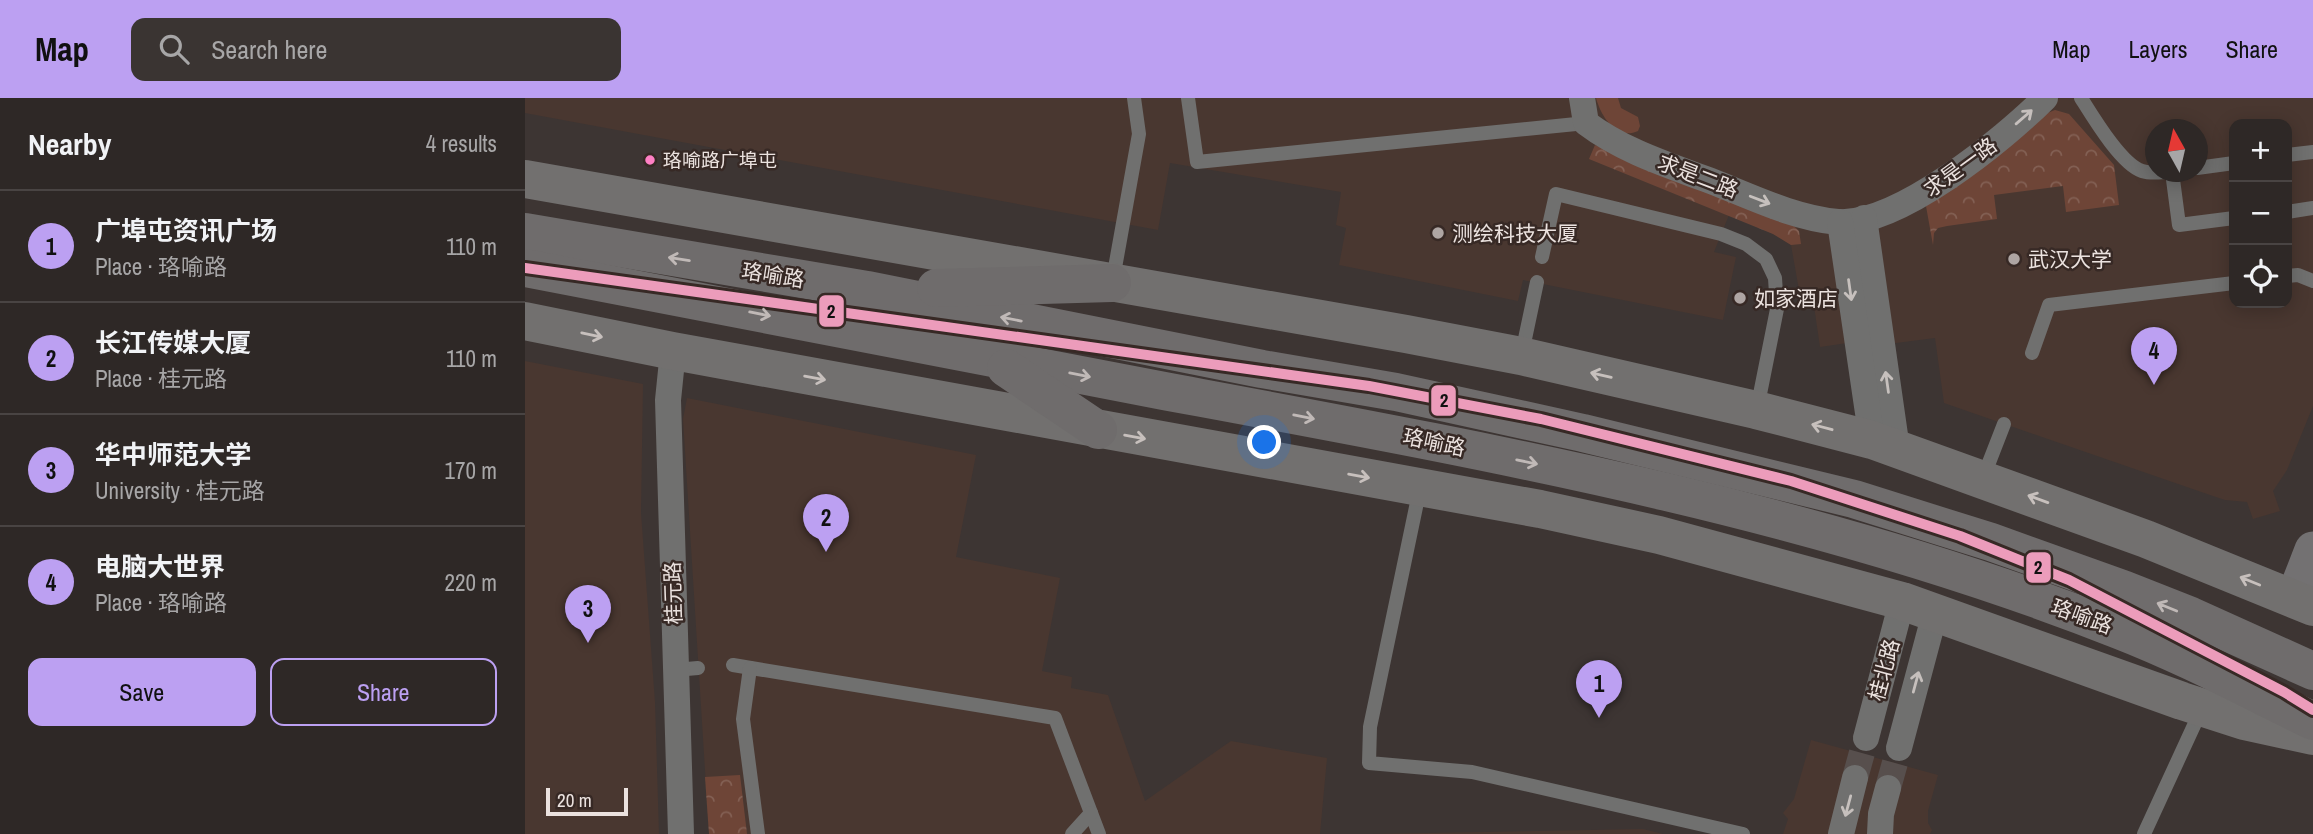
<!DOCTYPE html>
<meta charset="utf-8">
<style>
:root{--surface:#2e2826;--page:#3a3432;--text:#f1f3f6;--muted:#a7a6a7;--line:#494443;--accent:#bca0f2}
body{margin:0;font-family:"Archivo Narrow","Noto Sans SC",sans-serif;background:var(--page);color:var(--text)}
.controls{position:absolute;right:21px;top:21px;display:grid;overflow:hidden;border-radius:14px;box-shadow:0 4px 18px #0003}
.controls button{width:63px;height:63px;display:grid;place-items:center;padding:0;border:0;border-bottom:2px solid var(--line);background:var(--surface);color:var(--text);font:35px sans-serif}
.compass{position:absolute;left:1620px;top:21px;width:63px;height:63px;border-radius:50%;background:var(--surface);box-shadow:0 4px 18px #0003;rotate:352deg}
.scale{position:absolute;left:21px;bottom:18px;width:82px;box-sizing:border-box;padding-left:7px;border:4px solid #ebe2df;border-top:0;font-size:19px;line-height:24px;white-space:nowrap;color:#ebe2df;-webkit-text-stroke:5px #372925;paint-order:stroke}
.you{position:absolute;left:740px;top:345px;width:24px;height:24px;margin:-18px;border:5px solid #fff;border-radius:50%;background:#1a73e8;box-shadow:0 0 0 10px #1a73e833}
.badge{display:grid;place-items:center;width:46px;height:46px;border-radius:50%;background:var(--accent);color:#111;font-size:23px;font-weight:700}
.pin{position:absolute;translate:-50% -58px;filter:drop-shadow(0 2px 4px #0008)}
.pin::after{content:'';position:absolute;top:37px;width:24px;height:21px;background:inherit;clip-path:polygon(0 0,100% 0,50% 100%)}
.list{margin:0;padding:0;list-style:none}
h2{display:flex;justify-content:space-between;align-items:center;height:91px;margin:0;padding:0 28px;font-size:30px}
h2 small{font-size:23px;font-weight:400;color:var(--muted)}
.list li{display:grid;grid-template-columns:46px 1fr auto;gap:21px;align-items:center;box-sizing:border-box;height:112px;padding:0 28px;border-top:2px solid var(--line)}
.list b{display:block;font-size:26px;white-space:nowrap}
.list p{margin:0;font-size:23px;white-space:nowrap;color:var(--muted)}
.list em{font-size:23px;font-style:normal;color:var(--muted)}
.actions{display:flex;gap:14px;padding:21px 28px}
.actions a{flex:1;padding:16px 0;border:2px solid var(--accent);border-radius:14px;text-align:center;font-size:24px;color:var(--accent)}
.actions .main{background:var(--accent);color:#111}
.icon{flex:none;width:38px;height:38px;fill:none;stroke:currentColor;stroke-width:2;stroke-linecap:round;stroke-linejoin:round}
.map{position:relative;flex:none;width:1788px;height:736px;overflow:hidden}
header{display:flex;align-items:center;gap:42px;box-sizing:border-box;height:98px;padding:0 35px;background:var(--accent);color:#111}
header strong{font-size:33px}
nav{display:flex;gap:38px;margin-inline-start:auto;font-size:24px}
.search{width:490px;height:63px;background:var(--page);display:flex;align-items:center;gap:18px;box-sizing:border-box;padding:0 24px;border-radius:14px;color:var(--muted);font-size:26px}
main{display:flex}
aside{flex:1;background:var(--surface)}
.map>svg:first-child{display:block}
.built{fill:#493730;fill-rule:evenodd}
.grass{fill:#6e4537}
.forest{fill:url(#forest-crowns)}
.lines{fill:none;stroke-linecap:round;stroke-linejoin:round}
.street-tunnel{stroke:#574f4d;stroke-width:26;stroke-dasharray:26 13;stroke-linecap:butt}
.lane{stroke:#70706f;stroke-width:14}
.street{stroke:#70706f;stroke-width:26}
.secondary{stroke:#737172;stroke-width:37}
.primary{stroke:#72706f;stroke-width:38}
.highway{stroke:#6f6c6c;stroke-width:38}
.metro-1-casing{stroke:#372925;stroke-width:16}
.metro-1{stroke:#ec9cbb;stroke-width:10}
.oneway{stroke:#c6c0bd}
.oneway2{stroke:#c0b9b7}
.oneway3{stroke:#c7c0bd}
.bus-dot{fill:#ff80c5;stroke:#372925;stroke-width:2.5}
.poi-dot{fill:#aea5a3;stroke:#372925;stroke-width:2.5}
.labels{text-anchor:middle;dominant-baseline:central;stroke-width:5;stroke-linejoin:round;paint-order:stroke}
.bus-label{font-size:19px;fill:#ebe2df;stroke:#372925;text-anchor:start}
.street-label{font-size:21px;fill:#ebe2df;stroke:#372925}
.poi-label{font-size:21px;fill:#ebe2df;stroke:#372925;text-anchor:start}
.line-badge{stroke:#372925;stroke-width:2.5}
.pale-badge-label{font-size:19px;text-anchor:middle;font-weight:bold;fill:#111}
</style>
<header>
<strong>Map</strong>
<div class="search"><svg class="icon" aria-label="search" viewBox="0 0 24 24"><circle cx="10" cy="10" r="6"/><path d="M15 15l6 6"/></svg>Search here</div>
<nav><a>Map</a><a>Layers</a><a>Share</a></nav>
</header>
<main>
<aside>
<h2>Nearby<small>4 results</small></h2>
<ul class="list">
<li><span class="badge">1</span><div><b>广埠屯资讯广场</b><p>Place · 珞喻路</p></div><em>110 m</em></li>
<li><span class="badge">2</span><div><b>长江传媒大厦</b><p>Place · 桂元路</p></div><em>110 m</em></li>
<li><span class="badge">3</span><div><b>华中师范大学</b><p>University · 桂元路</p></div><em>170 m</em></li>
<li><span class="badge">4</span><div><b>电脑大世界</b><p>Place · 珞喻路</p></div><em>220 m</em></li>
</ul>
<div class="actions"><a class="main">Save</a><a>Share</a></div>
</aside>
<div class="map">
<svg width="1788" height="736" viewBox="0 0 1788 736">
<defs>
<pattern id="forest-crowns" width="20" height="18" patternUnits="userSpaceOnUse" patternTransform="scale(1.75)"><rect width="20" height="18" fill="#6e4537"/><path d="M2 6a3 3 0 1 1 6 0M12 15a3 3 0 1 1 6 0" fill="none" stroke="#836054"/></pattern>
</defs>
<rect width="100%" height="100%" fill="#3d3533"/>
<g class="built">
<path d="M0,0H1788V308L1762,372L1748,393L1755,413L1728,421L1722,404L1700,402L1685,397L1419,305L1410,240L1371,245H1368L1364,239L1295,249L1289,208L1277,209L1266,147L1248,136L1204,117L1189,154L1211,159L1198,222L998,182L993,203L814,167L821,130L811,127L816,94L645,65L633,132L0,15ZM1709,26H1762V205H1709ZM1630,32H1672V74H1630Z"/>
<path d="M0,263L118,286L116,415L130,604L134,736H0Z"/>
<path d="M162,300L451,357L431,459L535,480L517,573L547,579L546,590L583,597L620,703L706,643L802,660L795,736H184L158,321Z"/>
<path d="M1286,642L1413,677L1403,713V725L1407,732L1405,736H1258L1263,721L1258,715L1269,701Z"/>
<path d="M1118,731L1138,736H844H847Z"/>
</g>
<path class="grass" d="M1071,0H1093L1096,10L1113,19L1115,28L1113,33C1091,43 1076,18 1071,0Z"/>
<g class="forest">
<path d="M1530,12L1544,16L1589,67L1594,107L1541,114L1538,88L1469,97L1472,121L1422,128L1413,130L1409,135L1408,147L1401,108L1515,18Z"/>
<path d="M1070,47L1269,128L1274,133L1276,146L1266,147L1248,136L1064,61Z"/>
<path d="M215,677L222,736H184L180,679Z"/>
</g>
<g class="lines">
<g class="street-tunnel">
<path d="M1330,680L1341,640"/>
<path d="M1363,690L1374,650"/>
</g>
<g class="lane">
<path d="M663,0L672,64L1061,25"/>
<path d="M1556,0C1568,19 1596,66 1617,73C1626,76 1636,74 1645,74"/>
<path d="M1762,57L1788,54"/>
<path d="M1672,70L1709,65"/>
<path d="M1647,74L1654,127L1709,120"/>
<path d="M1762,114L1788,110"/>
<path d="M1017,159L1031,96L1196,136L1221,146L1241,161L1250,180L1252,211L1232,311"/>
<path d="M1762,178L1773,177L1788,183"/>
<path d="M588,181L614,36L609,0"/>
<path d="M997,255L1012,184"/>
<path d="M1507,255L1524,207L1709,185"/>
<path d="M1458,380L1479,326"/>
<path d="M895,390L845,629L844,665L947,674L1218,736"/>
<path d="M208,567L530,620L574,736"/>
<path d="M225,570L218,621L233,736"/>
<path d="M150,572L173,570"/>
<path d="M547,736L566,715"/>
<path d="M1619,736L1677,610"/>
</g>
<g class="street">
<path d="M1057,0L1061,25C1098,53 1143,67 1186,83C1227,99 1269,120 1313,124C1373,128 1479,41 1520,0"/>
<path d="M1339,120L1372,351"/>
<path d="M1315,124L1347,342"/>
<path d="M148,253L143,302L156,736"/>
<path d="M1341,640L1377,503"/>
<path d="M1374,650L1410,515"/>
<path d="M1316,736L1330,680"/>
<path d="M1355,736L1356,716L1363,690"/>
</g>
<path class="secondary" d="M1769,501L1788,452"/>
<g class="primary">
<path d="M0,81L881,236L996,258L1231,312L1347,342L1621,441L1788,509"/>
<path d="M0,223L148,253L1015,411L1134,437L1377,503L1657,603L1719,623L1788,638"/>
</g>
<g class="highway">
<path d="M0,134L342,192L737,271L871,294L1058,335L1329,401L1466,444L1600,492L1666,518L1788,573"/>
<path d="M0,170C213,212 426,253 639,293C962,353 1288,411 1594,532C1661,558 1724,592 1788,623"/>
<path d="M411,190L587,185"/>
<path d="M481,270L573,332"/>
</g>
<defs>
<path id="metro-1" d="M0,170L844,288L1016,321L1266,383L1435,438L1544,482L1759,594L1788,612"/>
</defs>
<use href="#metro-1" class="metro-1-casing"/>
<use href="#metro-1" class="metro-1"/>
</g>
<defs><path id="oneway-shaft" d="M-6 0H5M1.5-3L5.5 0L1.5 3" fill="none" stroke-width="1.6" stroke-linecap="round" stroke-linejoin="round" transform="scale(1.75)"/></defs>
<g class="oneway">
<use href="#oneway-shaft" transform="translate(1499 19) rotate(-41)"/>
<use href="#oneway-shaft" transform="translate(1235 102) rotate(21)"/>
<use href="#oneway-shaft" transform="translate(1325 192) rotate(82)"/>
<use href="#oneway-shaft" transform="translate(1362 284) rotate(-98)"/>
<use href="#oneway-shaft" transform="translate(1391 584) rotate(-75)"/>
<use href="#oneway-shaft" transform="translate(1323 708) rotate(105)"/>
</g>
<g class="oneway2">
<use href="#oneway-shaft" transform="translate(154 161) rotate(-171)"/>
<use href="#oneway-shaft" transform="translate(235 216) rotate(11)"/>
<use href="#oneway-shaft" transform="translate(486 221) rotate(-169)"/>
<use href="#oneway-shaft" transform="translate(555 277) rotate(11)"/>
<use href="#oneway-shaft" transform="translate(779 319) rotate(11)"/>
<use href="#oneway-shaft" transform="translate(1002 364) rotate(12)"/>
<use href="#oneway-shaft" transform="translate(1642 509) rotate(-158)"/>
</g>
<g class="oneway3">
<use href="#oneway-shaft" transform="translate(67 237) rotate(12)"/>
<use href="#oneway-shaft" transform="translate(1076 277) rotate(-167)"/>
<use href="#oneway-shaft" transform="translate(290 280) rotate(10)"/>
<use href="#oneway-shaft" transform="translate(1297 329) rotate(-165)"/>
<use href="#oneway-shaft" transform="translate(610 339) rotate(10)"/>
<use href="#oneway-shaft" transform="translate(834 378) rotate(10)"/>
<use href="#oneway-shaft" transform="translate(1513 401) rotate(-160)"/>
<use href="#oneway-shaft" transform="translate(1725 483) rotate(-158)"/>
</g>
<circle class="bus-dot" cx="125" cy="62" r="6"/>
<g class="poi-dot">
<circle cx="913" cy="135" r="7"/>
<circle cx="1489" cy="161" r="7"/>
<circle cx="1215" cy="200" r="7"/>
</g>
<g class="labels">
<g class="bus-label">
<text x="138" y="62">珞喻路广埠屯</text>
</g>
<g class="street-label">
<text transform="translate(1435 69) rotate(-36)">求是一路</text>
<text transform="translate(1173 78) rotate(21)">求是二路</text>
<text transform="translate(248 177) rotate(9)">珞喻路</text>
<text transform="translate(909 344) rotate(12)">珞喻路</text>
<text transform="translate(148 495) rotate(-92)">桂元路</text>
<text transform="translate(1557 518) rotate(20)">珞喻路</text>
<text transform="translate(1359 572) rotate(-75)">桂北路</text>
</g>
<g class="poi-label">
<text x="927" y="135">测绘科技大厦</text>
<text x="1503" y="161">武汉大学</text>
<text x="1229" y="200">如家酒店</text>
</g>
</g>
<g class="line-badge">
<rect x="293" y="196" width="27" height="34" rx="7" fill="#ec9cbb"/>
<rect x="905" y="286" width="27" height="33" rx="7" fill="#ec9cbb"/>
<rect x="1500" y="453" width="27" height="33" rx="7" fill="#ec9cbb"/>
</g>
<g class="pale-badge-label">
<text x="306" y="220">2</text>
<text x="919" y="309">2</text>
<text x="1513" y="476">2</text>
</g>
</svg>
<div class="controls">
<button>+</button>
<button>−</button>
<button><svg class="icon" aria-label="locate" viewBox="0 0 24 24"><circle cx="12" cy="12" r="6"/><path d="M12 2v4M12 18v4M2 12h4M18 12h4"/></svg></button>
</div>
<svg class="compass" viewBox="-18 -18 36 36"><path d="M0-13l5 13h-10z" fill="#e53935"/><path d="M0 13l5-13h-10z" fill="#a7a6a7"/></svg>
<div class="scale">20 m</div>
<div class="you"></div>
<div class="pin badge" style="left:1074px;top:620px">1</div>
<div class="pin badge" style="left:301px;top:454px">2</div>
<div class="pin badge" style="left:63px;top:545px">3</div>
<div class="pin badge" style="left:1629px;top:287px">4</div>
</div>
</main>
